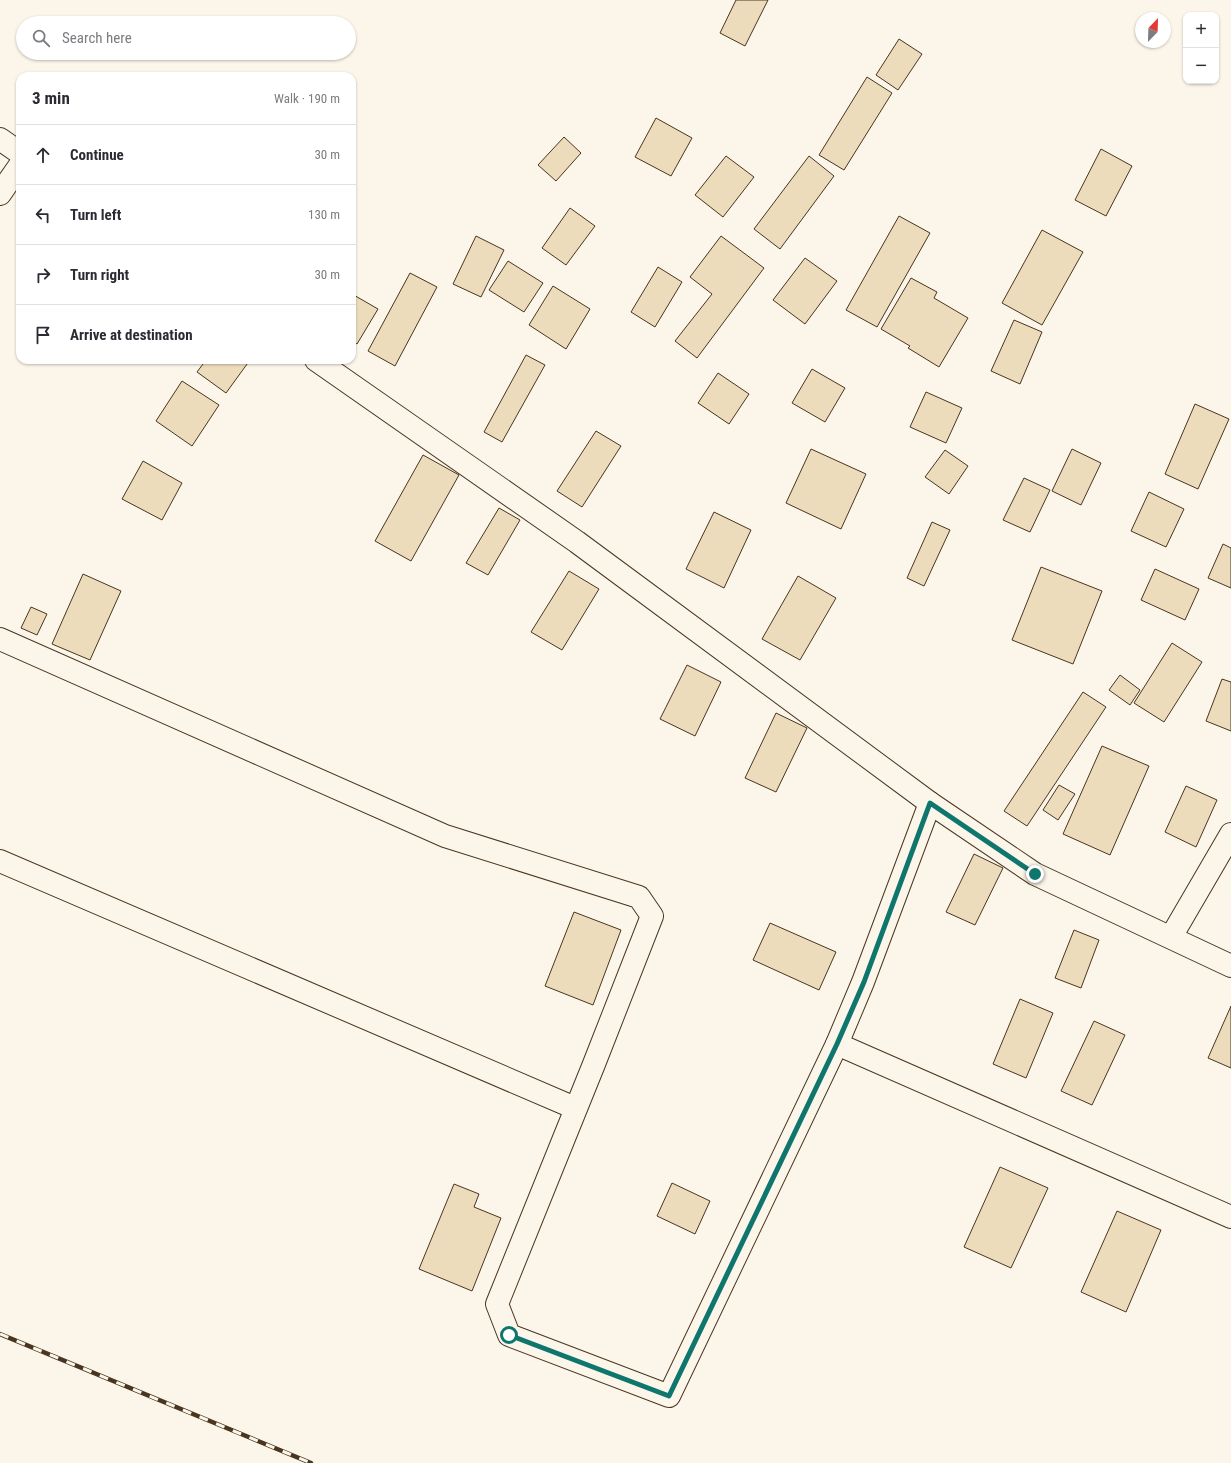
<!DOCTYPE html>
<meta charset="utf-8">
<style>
:root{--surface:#fff;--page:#f7f7f7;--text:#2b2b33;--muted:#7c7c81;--line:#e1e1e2}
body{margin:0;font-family:"Roboto Condensed",sans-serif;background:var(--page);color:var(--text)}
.controls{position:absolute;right:12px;top:12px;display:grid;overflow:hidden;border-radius:8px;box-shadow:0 1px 3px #0004}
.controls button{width:36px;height:36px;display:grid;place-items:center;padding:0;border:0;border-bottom:1px solid var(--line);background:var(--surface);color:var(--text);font:20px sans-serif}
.compass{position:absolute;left:1135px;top:12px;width:36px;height:36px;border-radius:50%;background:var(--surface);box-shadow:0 1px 3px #0004;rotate:23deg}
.stop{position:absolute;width:12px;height:12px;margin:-9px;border:3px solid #0f766e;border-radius:50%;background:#fff}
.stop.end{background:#0f766e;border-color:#fff;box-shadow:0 1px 4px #0008}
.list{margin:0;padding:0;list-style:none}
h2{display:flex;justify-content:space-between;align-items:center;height:52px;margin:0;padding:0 16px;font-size:17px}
h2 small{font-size:13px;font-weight:400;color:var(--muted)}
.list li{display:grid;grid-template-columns:26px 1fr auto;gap:12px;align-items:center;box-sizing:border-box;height:60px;padding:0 16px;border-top:1px solid var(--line)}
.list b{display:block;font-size:15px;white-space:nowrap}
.list em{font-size:13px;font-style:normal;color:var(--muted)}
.icon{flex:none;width:22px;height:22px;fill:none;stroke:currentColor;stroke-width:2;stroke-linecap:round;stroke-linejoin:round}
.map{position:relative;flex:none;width:1231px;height:1463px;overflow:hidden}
.search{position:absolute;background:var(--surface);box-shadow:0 1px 3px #0004;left:16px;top:16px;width:340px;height:44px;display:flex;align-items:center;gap:10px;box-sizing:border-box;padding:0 14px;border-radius:22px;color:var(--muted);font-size:15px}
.panel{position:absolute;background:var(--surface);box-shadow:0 1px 3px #0004;left:16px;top:72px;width:340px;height:292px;border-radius:12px}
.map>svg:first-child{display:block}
.building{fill:#ecdcbc;stroke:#4a3520}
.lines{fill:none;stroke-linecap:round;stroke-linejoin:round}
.street-casing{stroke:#4a3520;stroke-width:24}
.street{stroke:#fbf6e9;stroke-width:22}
.rail-casing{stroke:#4a3520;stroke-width:4.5}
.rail{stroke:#fbf6e9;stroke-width:3;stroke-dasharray:9;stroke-linecap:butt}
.route{stroke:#0f766e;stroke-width:5}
</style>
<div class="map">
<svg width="1231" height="1463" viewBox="0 0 1231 1463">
<rect width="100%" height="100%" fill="#fbf6e9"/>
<g class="building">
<path d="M736,0H768L745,46L720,33Z"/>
<path d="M899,39L922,54L898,90L876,75Z"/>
<path d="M867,77L892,93L844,170L819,155Z"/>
<path d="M656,118L692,138L671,176L635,157Z"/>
<path d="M564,137L581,153L556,181L538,165Z"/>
<path d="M1101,149L1132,166L1106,216L1075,200Z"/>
<path d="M726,156L754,177L723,217L695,195Z"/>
<path d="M809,156L834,176L780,249L754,229Z"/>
<path d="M570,208L595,226L566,265L542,248Z"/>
<path d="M899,216L930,233L877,327L846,310Z"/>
<path d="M1042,230L1083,252L1042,325L1002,303Z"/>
<path d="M476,236L504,250L481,297L453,284Z"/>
<path d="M721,236L764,268L697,358L675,341L712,294L690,277Z"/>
<path d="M805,258L837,281L805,324L773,300Z"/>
<path d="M508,261L543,283L524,312L489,290Z"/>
<path d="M658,267L682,282L655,327L631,312Z"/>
<path d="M410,273L437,287L395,366L368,351Z"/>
<path d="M911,278L937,292L934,298L968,318L939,367L908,348L910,346L881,329Z"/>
<path d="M553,286L590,309L566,349L529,325Z"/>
<path d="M352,294L378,309L357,344L352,341Z"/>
<path d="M1014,320L1042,332L1020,384L991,371Z"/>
<path d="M526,355L545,365L502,442L484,432Z"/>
<path d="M206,360H250L226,393L197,372Z"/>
<path d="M812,369L845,388L825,422L792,403Z"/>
<path d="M718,373L749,394L729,424L698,403Z"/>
<path d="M182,381L219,405L192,446L156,421Z"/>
<path d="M926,392L962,408L946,443L910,427Z"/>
<path d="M1195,404L1229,419L1198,489L1165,474Z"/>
<path d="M596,431L621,446L582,507L557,491Z"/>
<path d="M811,449L866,474L841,529L786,503Z"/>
<path d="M1072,449L1101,463L1081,505L1052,491Z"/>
<path d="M945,450L968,466L949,494L925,477Z"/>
<path d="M423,455L459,475L411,561L375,541Z"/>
<path d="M143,461L182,483L162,520L122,499Z"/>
<path d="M1024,478L1050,490L1030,532L1003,520Z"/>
<path d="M1149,492L1184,509L1166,547L1131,531Z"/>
<path d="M499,508L520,520L488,575L466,563Z"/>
<path d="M714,512L751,530L724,588L686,569Z"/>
<path d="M932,522L950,530L924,586L907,578Z"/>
<path d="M1223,544L1231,548V588L1208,578Z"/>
<path d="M1041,567L1102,591L1073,664L1012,640Z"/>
<path d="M1155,569L1199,589L1185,620L1141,600Z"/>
<path d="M569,571L599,589L562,650L531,632Z"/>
<path d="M83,574L121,591L90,660L52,644Z"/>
<path d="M798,576L836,598L800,660L762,639Z"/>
<path d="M31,607L47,614L37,635L21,628Z"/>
<path d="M1172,643L1202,662L1164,722L1134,703Z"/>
<path d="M687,665L721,682L695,736L660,719Z"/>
<path d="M1120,675L1140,690L1130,705L1109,690Z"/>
<path d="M1222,679L1231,682V731L1206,721Z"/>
<path d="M1083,692L1106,707L1027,826L1004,811Z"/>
<path d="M776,713L807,728L776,792L745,778Z"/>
<path d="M1102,746L1149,766L1110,855L1063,834Z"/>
<path d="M1059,785L1075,794L1058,820L1043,810Z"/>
<path d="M1186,786L1217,800L1196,847L1165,832Z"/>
<path d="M974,854L1003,868L975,925L946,912Z"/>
<path d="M574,912L621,930L593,1005L545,986Z"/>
<path d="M770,923L836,952L819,990L753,960Z"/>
<path d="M1074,930L1099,940L1081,988L1055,978Z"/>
<path d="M1020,999L1053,1013L1026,1078L993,1064Z"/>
<path d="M1231,1006V1068L1208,1058Z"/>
<path d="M1094,1021L1125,1035L1092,1105L1061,1091Z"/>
<path d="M1000,1167L1048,1188L1011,1268L964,1247Z"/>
<path d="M672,1183L710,1201L695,1234L657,1216Z"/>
<path d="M454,1184L479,1194L474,1207L501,1218L472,1291L419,1269Z"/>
<path d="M1117,1211L1161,1230L1126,1312L1081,1292Z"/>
</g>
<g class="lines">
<defs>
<g id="street">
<path d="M0,139L20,153"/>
<path d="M0,194L20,165"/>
<path d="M316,360L577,542L930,803L1035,874L1231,966"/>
<path d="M0,639L445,836L639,897L652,916L594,1064L497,1304L509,1335L669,1396L837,1044L863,982L930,803"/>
<path d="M0,861L575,1108"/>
<path d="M1171,937L1231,834"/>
<path d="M837,1044L1231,1217"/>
</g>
</defs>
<use href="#street" class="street-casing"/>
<use href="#street" class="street"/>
<defs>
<path id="rail" d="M0,1334L311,1463"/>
</defs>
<use href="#rail" class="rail-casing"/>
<use href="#rail" class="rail"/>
</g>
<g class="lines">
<path class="route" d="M509,1335L669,1396L837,1044L864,982L930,803L1035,874"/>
</g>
</svg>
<div class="controls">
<button>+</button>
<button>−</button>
</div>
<svg class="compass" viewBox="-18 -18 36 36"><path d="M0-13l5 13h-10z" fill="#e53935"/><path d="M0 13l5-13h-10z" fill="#7c7c81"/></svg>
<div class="stop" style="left:509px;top:1335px"></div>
<div class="stop end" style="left:1035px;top:874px"></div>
<div class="search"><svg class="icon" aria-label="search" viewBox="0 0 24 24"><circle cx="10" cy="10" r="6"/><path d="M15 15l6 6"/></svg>Search here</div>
<section class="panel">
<h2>3 min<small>Walk · 190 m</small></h2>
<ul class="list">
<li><svg class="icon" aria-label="ahead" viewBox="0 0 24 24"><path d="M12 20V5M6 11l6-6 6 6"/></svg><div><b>Continue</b></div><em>30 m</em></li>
<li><svg class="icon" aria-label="left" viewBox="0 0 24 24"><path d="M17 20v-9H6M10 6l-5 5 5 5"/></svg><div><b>Turn left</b></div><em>130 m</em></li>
<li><svg class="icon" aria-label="right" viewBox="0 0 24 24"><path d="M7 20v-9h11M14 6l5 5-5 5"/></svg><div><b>Turn right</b></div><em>30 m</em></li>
<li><svg class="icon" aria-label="arrive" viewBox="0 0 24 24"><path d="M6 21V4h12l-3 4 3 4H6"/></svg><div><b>Arrive at destination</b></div></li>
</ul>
</section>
</div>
